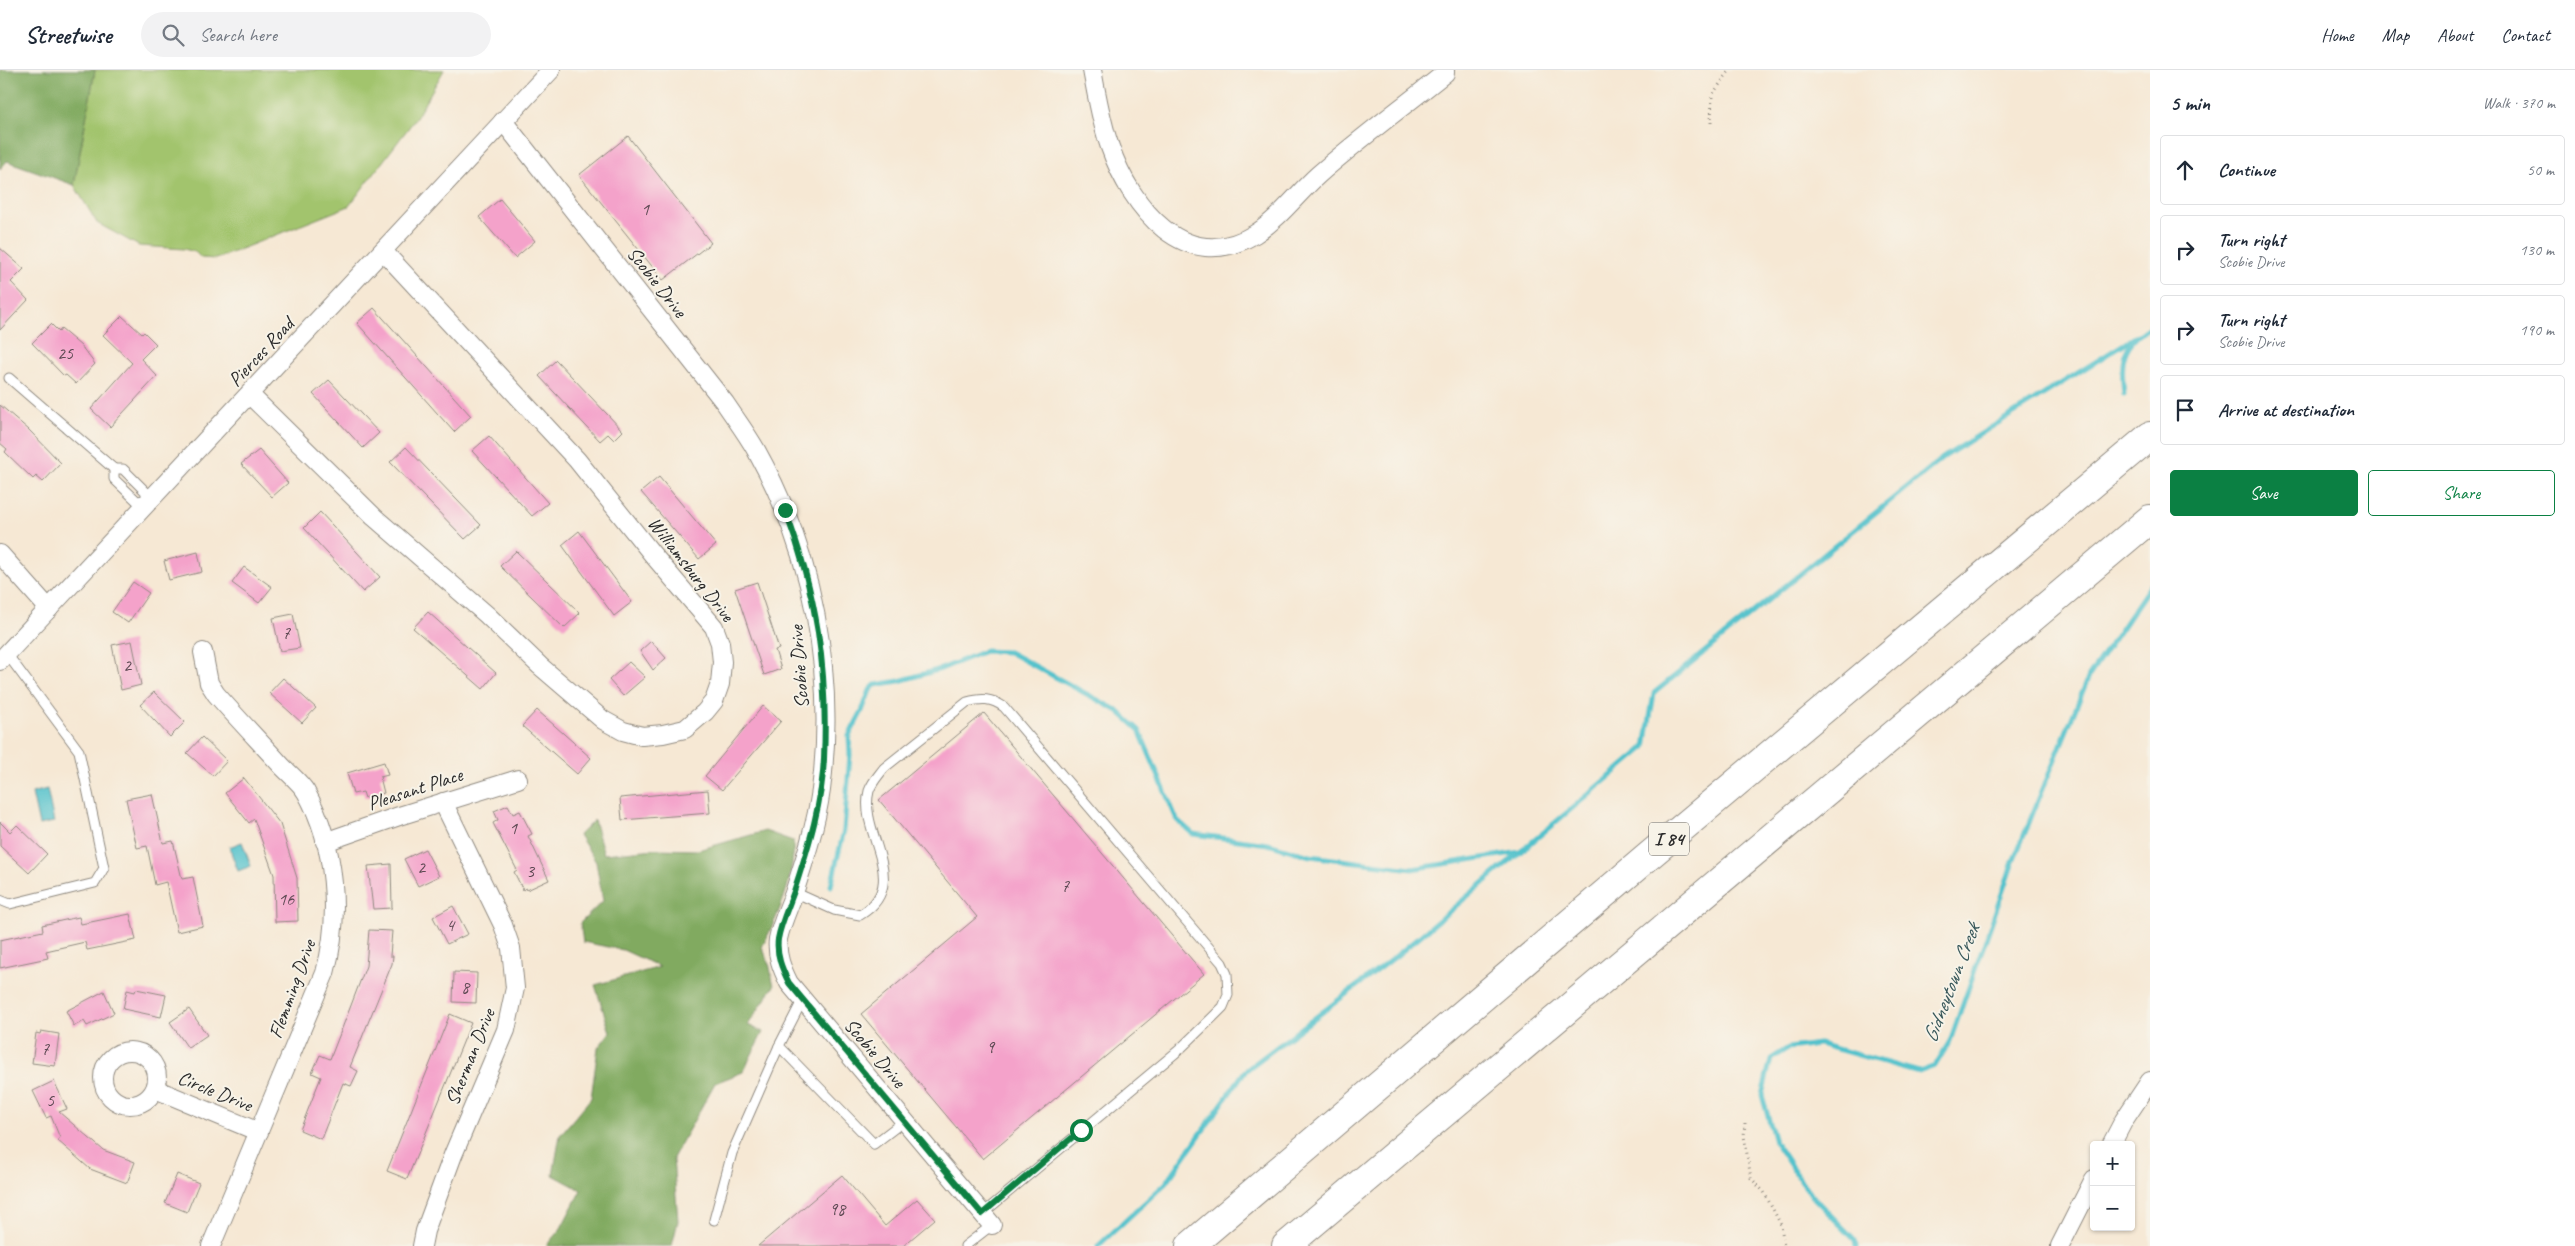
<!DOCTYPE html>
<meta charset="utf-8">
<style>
:root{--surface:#fff;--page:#f2f2f3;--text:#1f2937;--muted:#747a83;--line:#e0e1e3;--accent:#0b8043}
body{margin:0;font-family:Caveat,sans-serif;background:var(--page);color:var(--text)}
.controls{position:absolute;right:15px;bottom:15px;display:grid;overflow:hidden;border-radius:5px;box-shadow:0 1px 4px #0004}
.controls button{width:45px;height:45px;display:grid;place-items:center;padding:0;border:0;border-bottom:1px solid var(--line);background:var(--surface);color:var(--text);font:25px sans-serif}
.stop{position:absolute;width:15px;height:15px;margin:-11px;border:4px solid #0b8043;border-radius:50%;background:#fff}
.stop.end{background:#0b8043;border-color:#fff;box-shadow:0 1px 5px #0008}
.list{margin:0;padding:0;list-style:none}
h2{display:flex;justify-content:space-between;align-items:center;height:65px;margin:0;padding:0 20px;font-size:21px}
h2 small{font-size:16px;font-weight:400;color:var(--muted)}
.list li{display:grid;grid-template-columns:32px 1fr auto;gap:15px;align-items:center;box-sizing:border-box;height:70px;margin:0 10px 10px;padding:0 10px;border:1px solid var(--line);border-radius:5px}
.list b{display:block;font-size:19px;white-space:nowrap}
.list p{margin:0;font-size:16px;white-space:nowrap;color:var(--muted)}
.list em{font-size:16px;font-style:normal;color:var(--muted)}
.actions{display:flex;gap:10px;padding:15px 20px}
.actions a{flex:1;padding:11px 0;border:1px solid var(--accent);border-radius:5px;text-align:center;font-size:18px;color:var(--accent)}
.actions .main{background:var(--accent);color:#fff}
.icon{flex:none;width:28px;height:28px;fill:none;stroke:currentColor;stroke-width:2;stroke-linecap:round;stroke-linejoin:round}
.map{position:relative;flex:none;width:2150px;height:1176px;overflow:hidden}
header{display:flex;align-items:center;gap:30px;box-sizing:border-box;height:70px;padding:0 25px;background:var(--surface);border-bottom:1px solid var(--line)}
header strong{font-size:24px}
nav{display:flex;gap:28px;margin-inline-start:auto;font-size:18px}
.search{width:350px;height:45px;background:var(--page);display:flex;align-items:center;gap:12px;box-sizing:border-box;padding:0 18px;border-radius:28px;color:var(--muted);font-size:19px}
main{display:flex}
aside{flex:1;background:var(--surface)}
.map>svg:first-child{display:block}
.green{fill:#a2c46d;stroke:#66784c}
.forest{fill:#81aa60;stroke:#566a46}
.water{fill:#55c2cc;stroke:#40767c}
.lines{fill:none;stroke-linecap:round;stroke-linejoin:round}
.stream{stroke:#55c2cc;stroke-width:5}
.building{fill:#f4a2ca}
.service-casing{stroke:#908a80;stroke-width:11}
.minor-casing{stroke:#908a80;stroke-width:20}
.motorway-casing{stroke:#908a80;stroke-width:30}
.path{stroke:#908a80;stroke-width:3;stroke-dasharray:1 4;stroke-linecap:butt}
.service{stroke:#fff;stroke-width:9}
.minor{stroke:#fff;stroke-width:18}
.motorway{stroke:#fff;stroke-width:28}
.route{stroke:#0b8043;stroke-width:6}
.labels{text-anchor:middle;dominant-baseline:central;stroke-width:4;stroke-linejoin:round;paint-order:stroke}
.number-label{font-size:18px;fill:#5d4953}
.shield{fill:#f7f3e8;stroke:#686764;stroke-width:1}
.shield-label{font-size:19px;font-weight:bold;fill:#2b2b2b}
.street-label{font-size:20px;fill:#2b2b2b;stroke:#f7f3e8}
.water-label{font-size:21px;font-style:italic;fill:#38585b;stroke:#f7f3e8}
</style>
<header>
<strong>Streetwise</strong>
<div class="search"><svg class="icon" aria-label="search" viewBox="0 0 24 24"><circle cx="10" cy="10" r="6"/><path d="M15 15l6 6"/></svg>Search here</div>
<nav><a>Home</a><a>Map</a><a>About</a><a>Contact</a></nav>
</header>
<main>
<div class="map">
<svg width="2150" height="1176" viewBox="0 0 2150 1176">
<rect width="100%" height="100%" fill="#f7f3e8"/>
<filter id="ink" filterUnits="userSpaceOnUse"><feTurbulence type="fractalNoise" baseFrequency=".02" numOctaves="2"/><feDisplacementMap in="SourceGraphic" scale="10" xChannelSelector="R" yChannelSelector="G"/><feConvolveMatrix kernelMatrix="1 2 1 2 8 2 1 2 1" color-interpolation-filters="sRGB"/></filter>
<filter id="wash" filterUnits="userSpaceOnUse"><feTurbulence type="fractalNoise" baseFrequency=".0096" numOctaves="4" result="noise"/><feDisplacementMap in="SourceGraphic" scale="20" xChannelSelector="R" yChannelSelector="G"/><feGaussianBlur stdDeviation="1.12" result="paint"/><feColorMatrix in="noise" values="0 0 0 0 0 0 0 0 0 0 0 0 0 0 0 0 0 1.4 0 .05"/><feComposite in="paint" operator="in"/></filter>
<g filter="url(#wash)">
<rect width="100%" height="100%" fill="#f6e8d4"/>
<path class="green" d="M95,0H444L416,48L349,136L216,189L201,188L195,182L184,179L139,176L97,153L74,115Z"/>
<g class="forest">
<path d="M0,0H95L74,115L7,91L0,99Z"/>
<path d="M594,750L604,784L655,779L698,780L765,761L793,771C795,808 779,844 762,877L769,893L774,916L748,955L763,962L743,1002L715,1013L673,1088L678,1151L672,1176H546L561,1158L581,1120L553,1105L560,1065L591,1028L598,978L610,962L595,915L660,897L623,880L583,872L580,853L603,831L596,792L579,765Z"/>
</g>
<g class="water">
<path d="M47,719L54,752L39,755L32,723Z"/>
<path d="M242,772L251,796L238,801L229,777Z"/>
</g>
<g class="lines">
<g class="stream">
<path d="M2124,324C2121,292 2120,276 2150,257"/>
<path d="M831,816L844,760L850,685L849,666L862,641L870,620L875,615L899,611L941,599L985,581L1009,582L1118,641L1139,660L1177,750L1193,764L1268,774L1310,786L1412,799L1520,782"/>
<path d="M1098,1176L1166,1113L1245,1001L1395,887L1645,677L1654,623L1944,387L2135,267"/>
<path d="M1856,1176L1855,1170L1809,1123L1775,1072L1762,1025L1771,989L1788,978L1819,974L1919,1002L1935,996L1950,971L2013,792L2089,606L2150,516"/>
</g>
</g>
<g id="blocks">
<g class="building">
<path d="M628,66L711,173L663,210L579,105Z"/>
<path d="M500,129L535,171L515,188L479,147Z"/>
<path d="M0,178L24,199L11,212L28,230L0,260Z"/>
<path d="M374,238L471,346L454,362L357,253Z"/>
<path d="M122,246L142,264L144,262L156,274L141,289L157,306L110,357L91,339L132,293L103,265Z"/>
<path d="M51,254L59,262L61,259L81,276L95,294L76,314L66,305L64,306L32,273Z"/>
<path d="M556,290L623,361L614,370L608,364L600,371L539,306Z"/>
<path d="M329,310L379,363L363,378L313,324Z"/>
<path d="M0,335L29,360L61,393L43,412L36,406L33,409L5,382L7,379L0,373Z"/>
<path d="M489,366L548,433L532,446L472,381Z"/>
<path d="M406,377L481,455L465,469L390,392Z"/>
<path d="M259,380L288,413L272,427L241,394Z"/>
<path d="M659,407L716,475L699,489L641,422Z"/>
<path d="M320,442L380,507L363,522L304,458Z"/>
<path d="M579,461L632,532L614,546L562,475Z"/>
<path d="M516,481L580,543L564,558L500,496Z"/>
<path d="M198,482L202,502L169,510L164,491Z"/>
<path d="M244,497L272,517L259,533L232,513Z"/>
<path d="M133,512L149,523L128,553L112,542Z"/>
<path d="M757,512L779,579L775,580L781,599L764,605L735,519Z"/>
<path d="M428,542L496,603L483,619L413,558Z"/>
<path d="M293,544L300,578L280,581L273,548Z"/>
<path d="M132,571L141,615L121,620L112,575Z"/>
<path d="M651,571L666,588L653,600L640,581Z"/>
<path d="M629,592L645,607L623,626L609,610Z"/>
<path d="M283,608L316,638L302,653L269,623Z"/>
<path d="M154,622L185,652L170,667L140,635Z"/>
<path d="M763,636L781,651L722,720L705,706Z"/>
<path d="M537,640L591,688L577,704L522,656Z"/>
<path d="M984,643L1204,904L983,1089L861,944L977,847L879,730Z"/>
<path d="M202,667L227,691L213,706L187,683Z"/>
<path d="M384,692L388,705L380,707L384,723L365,728L363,722L353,724L347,703Z"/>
<path d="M244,708L280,754L297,808L298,851L275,852L274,805L254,749L249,753L225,723Z"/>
<path d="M708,720L710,743L622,750L620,728Z"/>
<path d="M152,724L163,773L173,771L182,809L193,807L203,856L177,862L166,812L155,815L147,776L137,778L126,729Z"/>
<path d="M508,735L513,744L520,741L532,764L528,766L549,810L527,820L526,818L523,820L514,802L517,800L493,753L498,750L494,741Z"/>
<path d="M0,752L10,762L17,755L47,784L29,803L0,776Z"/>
<path d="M425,779L439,806L418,816L404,789Z"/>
<path d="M391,794L392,838L373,839L368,796Z"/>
<path d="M453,836L468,864L447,874L433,847Z"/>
<path d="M130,844L136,870L87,880L85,872L46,881L48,888L0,898V870L43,861L42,855L79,847L81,854Z"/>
<path d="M369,860L392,861L390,886H393L392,894L350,997L358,1001L351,1016L343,1013L321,1069L300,1060L321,1007L312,1003L320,985L330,989L350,938L366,896Z"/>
<path d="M454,902L477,903L476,933L453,932Z"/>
<path d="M136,919L166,925L161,947L123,939L127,920L135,922Z"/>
<path d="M104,921L114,943L87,956L84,951L74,956L66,941Z"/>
<path d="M189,939L207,965L188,978L170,952Z"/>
<path d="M450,944L471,953L407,1109L387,1101Z"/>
<path d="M41,961L59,964L55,996L32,993L36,963L40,964Z"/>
<path d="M54,1011L67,1039L59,1042L103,1080L135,1092L127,1113L90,1099L57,1070L60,1068L51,1046L46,1048L33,1021Z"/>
<path d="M177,1104L199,1113L187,1142L165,1133Z"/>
<path d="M842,1105L885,1156L917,1129L935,1149L903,1176H758Z"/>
</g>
</g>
</g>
<g filter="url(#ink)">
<use href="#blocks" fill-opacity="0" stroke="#908a80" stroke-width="1"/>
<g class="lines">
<defs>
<g id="service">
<path d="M9,308L114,399"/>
<path d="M145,430L137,431L114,409V399H123L146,422V432"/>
<path d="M794,822L834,840L860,845C913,814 858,763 869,721C872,712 878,706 884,698L967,632C982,628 991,628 1004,637L1222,893L1227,904L1228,925L1223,937L1215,945L1179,980L982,1144"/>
<path d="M0,830L10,834L95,813L104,798L79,681L7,584"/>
<path d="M803,929L779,976L874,1074L904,1051"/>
<path d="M714,1150L732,1083L779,976"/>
<path d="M965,1176L992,1155"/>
</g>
<g id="minor">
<path d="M1092,0C1097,26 1101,52 1110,77C1131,137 1185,207 1255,164C1279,149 1297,124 1318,105C1359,69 1403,37 1445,3V0"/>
<path d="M503,51L725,333C735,348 747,364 756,380C813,482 836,604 821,720C816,755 805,789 794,823C789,837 781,854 778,869C776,885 782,899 789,913L992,1155"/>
<path d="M250,325L374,447L487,545L540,596L603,650L623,661L642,666L663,664L685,659L705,642L714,631L720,614L722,592L720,573L714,557L653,485L577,390L383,181"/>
<path d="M0,484L49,539"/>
<path d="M203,582L209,613L216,624C237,648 259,671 280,694C288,703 300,712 306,722C336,776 341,845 325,903L211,1176"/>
<path d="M0,591L551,0"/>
<path d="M325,772L399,746L518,709"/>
<circle cx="130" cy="1008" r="27"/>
<path d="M155,1019L259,1062"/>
<path d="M2111,1075L2124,1050L2150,1011"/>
<path d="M422,1176L425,1161L453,1085L506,960L515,918L511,878L503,855L443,732"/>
<path d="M2060,1176L2094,1109"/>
</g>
<g id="motorway">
<path d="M1190,1176L1650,785L2150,366"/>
<path d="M1286,1176L2150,449"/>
</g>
</defs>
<use href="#service" class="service-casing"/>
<use href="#minor" class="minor-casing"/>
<use href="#motorway" class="motorway-casing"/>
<g class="path">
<path d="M1711,53L1712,25L1730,0"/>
<path d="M1745,1053L1744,1066L1751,1108L1764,1122L1781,1155L1784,1176"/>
</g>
<use href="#service" class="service"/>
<use href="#minor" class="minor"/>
<use href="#motorway" class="motorway"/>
</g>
</g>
<g class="lines" filter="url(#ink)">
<path class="route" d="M785,440C817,524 828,599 824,689C822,732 809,775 796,815C791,832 781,851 778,869C776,885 782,899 789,913L982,1144L1081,1060"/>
</g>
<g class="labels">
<g class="number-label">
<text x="645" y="139">1</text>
<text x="65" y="283">25</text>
<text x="286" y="563">7</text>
<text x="127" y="595">2</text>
<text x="513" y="758">1</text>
<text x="421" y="797">2</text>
<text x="530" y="801">3</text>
<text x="1065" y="816">7</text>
<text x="286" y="829">16</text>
<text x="450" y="855">4</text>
<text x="465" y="917">8</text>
<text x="990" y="977">9</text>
<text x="45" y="979">7</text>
<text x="50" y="1030">5</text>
<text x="837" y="1139">98</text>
</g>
<rect class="shield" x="1649" y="752.5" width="40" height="33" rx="4"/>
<g class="shield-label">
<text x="1669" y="769">I 84</text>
</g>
<g class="street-label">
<text transform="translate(657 212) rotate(52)">Scobie Drive</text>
<text transform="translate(261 282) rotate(-47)">Pierces Road</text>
<text transform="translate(691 499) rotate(52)">Williamsburg Drive</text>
<text transform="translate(799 597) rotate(-94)">Scobie Drive</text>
<text transform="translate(415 719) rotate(-18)">Pleasant Place</text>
<text transform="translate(292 919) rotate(-70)">Flemming Drive</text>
<text transform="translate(875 983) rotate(50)">Scobie Drive</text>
<text transform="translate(470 987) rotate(-68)">Sherman Drive</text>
<text transform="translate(215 1021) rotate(22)">Circle Drive</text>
</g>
<g class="water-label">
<text transform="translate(1951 913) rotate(-69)">Gidneytown Creek</text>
</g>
</g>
</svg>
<div class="controls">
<button>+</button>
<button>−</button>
</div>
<div class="stop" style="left:1081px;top:1060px"></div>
<div class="stop end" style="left:785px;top:440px"></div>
</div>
<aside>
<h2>5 min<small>Walk · 370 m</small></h2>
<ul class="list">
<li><svg class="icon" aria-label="ahead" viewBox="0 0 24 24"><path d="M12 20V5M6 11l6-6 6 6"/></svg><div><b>Continue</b></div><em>50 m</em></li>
<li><svg class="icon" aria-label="right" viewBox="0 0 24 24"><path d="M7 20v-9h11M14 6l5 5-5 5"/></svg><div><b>Turn right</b><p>Scobie Drive</p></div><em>130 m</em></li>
<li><svg class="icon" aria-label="right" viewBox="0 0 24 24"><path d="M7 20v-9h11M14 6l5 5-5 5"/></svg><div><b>Turn right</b><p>Scobie Drive</p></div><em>190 m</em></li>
<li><svg class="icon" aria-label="arrive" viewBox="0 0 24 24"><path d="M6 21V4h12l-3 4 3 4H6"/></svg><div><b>Arrive at destination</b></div></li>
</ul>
<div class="actions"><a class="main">Save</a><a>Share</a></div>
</aside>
</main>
